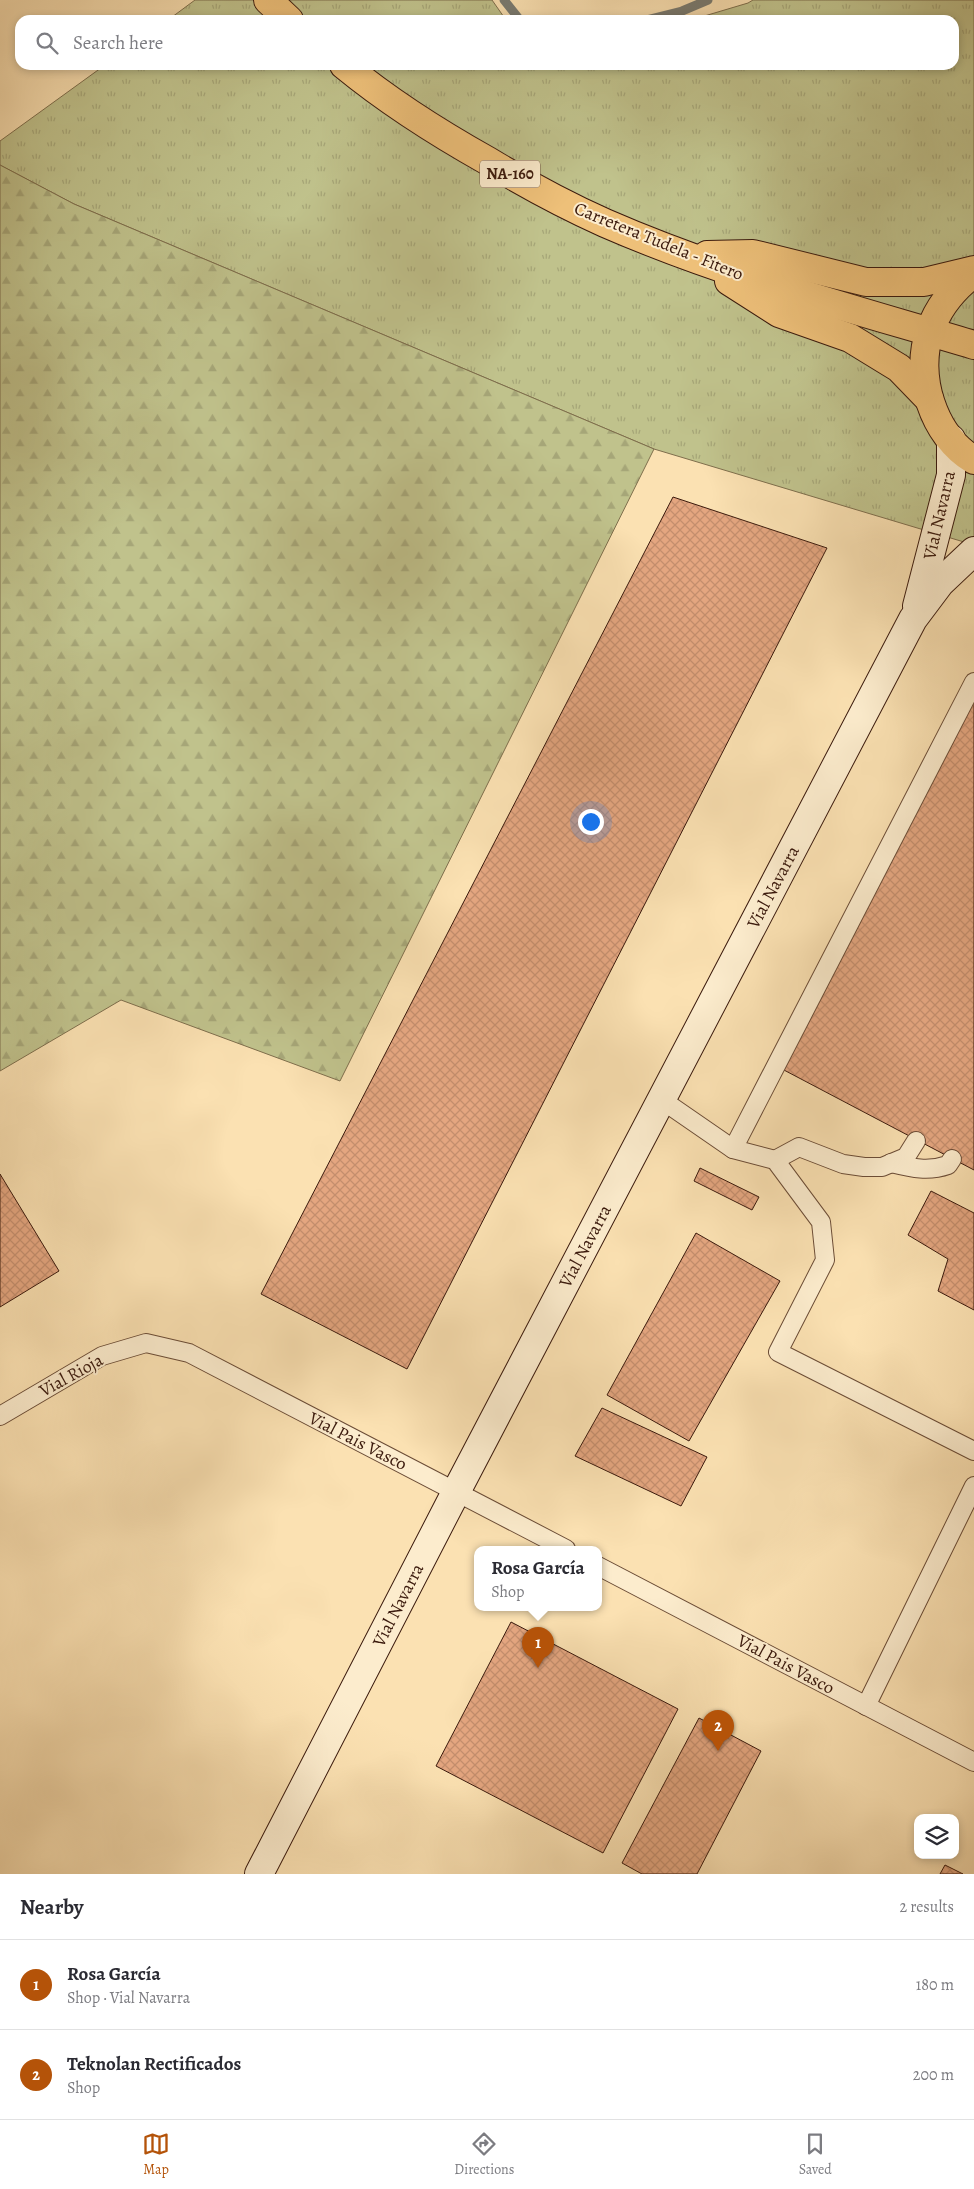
<!DOCTYPE html>
<meta charset="utf-8">
<style>
:root{--surface:#fff;--page:#f7f7f7;--text:#2b2b33;--muted:#7c7c81;--line:#e1e1e2;--accent:#b45309}
body{margin:0;font-family:Alegreya,serif;background:var(--page);color:var(--text)}
.controls{position:absolute;right:15px;bottom:15px;display:grid;overflow:hidden;border-radius:10px;box-shadow:0 2px 8px #0003}
.controls button{width:45px;height:45px;display:grid;place-items:center;padding:0;border:0;border-bottom:1px solid var(--line);background:var(--surface);color:var(--text);font:25px sans-serif}
.you{position:absolute;left:590px;top:821px;width:18px;height:18px;margin:-12px;border:4px solid #fff;border-radius:50%;background:#1a73e8;box-shadow:0 0 0 8px #1a73e833}
.badge{display:grid;place-items:center;width:32px;height:32px;border-radius:50%;background:var(--accent);color:#fff;font-size:16px;font-weight:700}
.pin{position:absolute;translate:-50% -41px;filter:drop-shadow(0 1px 2px #0008)}
.pin::after{content:'';position:absolute;top:26px;width:18px;height:15px;background:inherit;clip-path:polygon(0 0,100% 0,50% 100%)}
.popup{position:absolute;left:474px;top:1546px;width:128px;height:65px;box-sizing:border-box;display:grid;place-content:center;border-radius:10px;background:var(--surface);filter:drop-shadow(0 1px 4px #0005);font-size:16px;white-space:nowrap;color:var(--muted)}
.popup b{font-size:19px;color:var(--text)}
.popup::after{content:'';position:absolute;left:50%;top:100%;margin-left:-10px;border:10px solid transparent;border-top-color:var(--surface)}
.list{margin:0;padding:0;list-style:none}
h2{display:flex;justify-content:space-between;align-items:center;height:65px;margin:0;padding:0 20px;font-size:21px}
h2 small{font-size:16px;font-weight:400;color:var(--muted)}
.list li{display:grid;grid-template-columns:32px 1fr auto;gap:15px;align-items:center;box-sizing:border-box;height:90px;padding:0 20px;border-top:1px solid var(--line)}
.list b{display:block;font-size:19px;white-space:nowrap}
.list p{margin:0;font-size:16px;white-space:nowrap;color:var(--muted)}
.list em{font-size:16px;font-style:normal;color:var(--muted)}
.icon{flex:none;width:28px;height:28px;fill:none;stroke:currentColor;stroke-width:2;stroke-linecap:round;stroke-linejoin:round}
.map{position:relative;flex:none;width:974px;height:1874px;overflow:hidden}
.search{position:absolute;background:var(--surface);box-shadow:0 2px 8px #0003;left:15px;right:15px;top:15px;height:55px;display:flex;align-items:center;gap:12px;box-sizing:border-box;padding:0 18px;border-radius:15px;color:var(--muted);font-size:19px}
.sheet{height:245px;background:var(--surface)}
nav{display:flex;justify-content:space-around;align-items:center;box-sizing:border-box;height:70px;border-top:1px solid var(--line);background:var(--surface);font-size:14px;color:var(--muted)}
nav a{display:grid;justify-items:center;gap:2px}
nav .on{color:var(--accent)}
.map>svg:first-child{display:block}
.grass{fill:url(#grass-tufts);stroke:#7e6e4c}
.forest{fill:url(#forest-firs);stroke:#7e6e4c}
.lines{fill:none;stroke-linecap:round;stroke-linejoin:round}
.stream{stroke:#797b72;stroke-width:9}
.building{fill:url(#building-cross-hatch);stroke:#3b1a0d}
.lane-casing{stroke:#6b4c36;stroke-width:20}
.secondary-casing{stroke:#3b1a0d;stroke-width:30}
.primary-casing{stroke:#3b1a0d;stroke-width:30}
.lane{stroke:#fceccd;stroke-width:18}
.secondary{stroke:#fceccd;stroke-width:28}
.primary{stroke:#eec079;stroke-width:28}
.labels{text-anchor:middle;dominant-baseline:central;stroke-width:4;stroke-linejoin:round;paint-order:stroke}
.shield{fill:#fceccd;stroke:#755947;stroke-width:1}
.shield-label{font-size:16px;font-weight:bold;fill:#3b1a0d}
.street-label{font-size:18px;fill:#3b1a0d;stroke:#fceccd}
</style>
<div class="map">
<svg width="974" height="1874" viewBox="0 0 974 1874">
<defs>
<pattern id="grass-tufts" width="24" height="20" patternUnits="userSpaceOnUse" patternTransform="scale(1.25)"><rect width="24" height="20" fill="#c0c28c"/><path d="M3 7l-1-3M5 7V3M7 7l1-3M15 17l-1-3M17 17v-4M19 17l1-3" fill="none" stroke="#a6a678"/></pattern>
<pattern id="forest-firs" width="22" height="20" patternUnits="userSpaceOnUse" patternTransform="scale(1.25)"><rect width="22" height="20" fill="#c0c28c"/><path d="M5 1l3.5 6h-7zM16 11l3.5 6h-7z" fill="#a6a678"/></pattern>
<pattern id="building-cross-hatch" width="8" height="8" patternUnits="userSpaceOnUse" patternTransform="scale(1.25)"><rect width="8" height="8" fill="#e4a680"/><path d="M0 0l8 8M0 8l8-8" fill="none" stroke="#c48e6d"/></pattern>
</defs>
<rect width="100%" height="100%" fill="#fbe1b2"/>
<filter id="stains"><feTurbulence type="fractalNoise" baseFrequency=".004" numOctaves="4"/><feColorMatrix values="0 0 0 0 .2 0 0 0 0 .09 0 0 0 0 .02 0 0 0 .5 -.17"/></filter>
<radialGradient id="worn" r=".72"><stop offset=".6" stop-color="#630" stop-opacity="0"/><stop offset="1" stop-color="#630" stop-opacity=".3"/></radialGradient>
<g class="grass">
<path d="M195,0H492L506,20H168Z"/>
<path d="M753,0H974V545L654,449L74,204L0,165V141L105,65H954V20H691L748,3Z"/>
</g>
<path class="forest" d="M0,165L74,204L654,449L340,1081L121,1000L0,1071Z"/>
<g class="lines">
<g class="stream">
<path d="M504,0L520,20"/>
<path d="M646,20L682,11L708,0"/>
</g>
</g>
<g class="building">
<path d="M673,497L827,548L407,1369L261,1294Z"/>
<path d="M974,694V1170L782,1069Z"/>
<path d="M700,1168L759,1197L752,1210L694,1181Z"/>
<path d="M0,1174L59,1271L0,1307Z"/>
<path d="M931,1191L974,1213V1310L938,1291L948,1259L908,1235Z"/>
<path d="M696,1233L780,1281L689,1441L607,1395Z"/>
<path d="M602,1408L707,1457L681,1506L575,1456Z"/>
<path d="M511,1622L678,1709L603,1853L436,1766Z"/>
<path d="M699,1718L761,1751L697,1874H642L622,1863Z"/>
<path d="M945,1865L963,1874H940Z"/>
</g>
<g class="lines">
<defs>
<g id="lane">
<path d="M662,1100L733,1149L775,1160L821,1222L825,1260L778,1352L974,1451"/>
<path d="M733,1149L974,682"/>
<path d="M775,1160L799,1147L843,1164L864,1167H882L906,1157L916,1141"/>
<path d="M891,1163C912,1168 928,1172 948,1165L952,1159"/>
<path d="M0,1416L102,1356L146,1343L189,1353L566,1549"/>
<path d="M598,1566L974,1762"/>
<path d="M866,1706L974,1486"/>
</g>
<g id="secondary">
<path d="M917,606L951,475V439"/>
<path d="M259,1874L456,1492L913,619L940,583L974,551"/>
</g>
<g id="primary">
<path d="M268,0L289,20"/>
<path d="M344,65C389,102 438,133 488,161C526,184 565,205 605,223C724,275 850,308 974,345"/>
<path d="M707,255L753,254L866,282H924L974,270"/>
<path d="M974,273C954,288 938,307 930,331C914,375 933,436 974,460"/>
<path d="M729,281L779,313L850,338L899,368L929,399"/>
</g>
</defs>
<use href="#lane" class="lane-casing"/>
<use href="#secondary" class="secondary-casing"/>
<use href="#primary" class="primary-casing"/>
<use href="#lane" class="lane"/>
<use href="#secondary" class="secondary"/>
<use href="#primary" class="primary"/>
</g>
<g class="labels">
<rect class="shield" x="480" y="160.5" width="60" height="27" rx="4"/>
<g class="shield-label">
<text x="510" y="174">NA-160</text>
</g>
<g class="street-label">
<text transform="translate(659 241) rotate(22)">Carretera Tudela - Fitero</text>
<text transform="translate(939 515) rotate(-77)">Vial Navarra</text>
<text transform="translate(773 887) rotate(-62)">Vial Navarra</text>
<text transform="translate(585 1246) rotate(-62)">Vial Navarra</text>
<text transform="translate(71 1375) rotate(-29)">Vial Rioja</text>
<text transform="translate(358 1441) rotate(27)">Vial Pais Vasco</text>
<text transform="translate(398 1605) rotate(-63)">Vial Navarra</text>
<text transform="translate(786 1664) rotate(28)">Vial Pais Vasco</text>
</g>
</g>
<rect width="100%" height="100%" filter="url(#stains)"/>
<rect width="100%" height="100%" fill="url(#worn)"/>
</svg>
<div class="controls">
<button><svg class="icon" aria-label="layers" viewBox="0 0 24 24"><path d="M12 4l9 5-9 5-9-5zM3 14l9 5 9-5"/></svg></button>
</div>
<div class="you"></div>
<div class="pin badge" style="left:538px;top:1668px">1</div>
<div class="popup"><b>Rosa García</b>Shop</div>
<div class="pin badge" style="left:718px;top:1751px">2</div>
<div class="search"><svg class="icon" aria-label="search" viewBox="0 0 24 24"><circle cx="10" cy="10" r="6"/><path d="M15 15l6 6"/></svg>Search here</div>
</div>
<section class="sheet">
<h2>Nearby<small>2 results</small></h2>
<ul class="list">
<li><span class="badge">1</span><div><b>Rosa García</b><p>Shop · Vial Navarra</p></div><em>180 m</em></li>
<li><span class="badge">2</span><div><b>Teknolan Rectificados</b><p>Shop</p></div><em>200 m</em></li>
</ul>
</section>
<nav>
<a class="on"><svg class="icon" aria-label="map" viewBox="0 0 24 24"><path d="M3 6l6-2 6 2 6-2v14l-6 2-6-2-6 2zM9 4v14M15 6v14"/></svg>Map</a>
<a><svg class="icon" aria-label="directions" viewBox="0 0 24 24"><path d="M12 3l9 9-9 9-9-9zM9 14v-3h6M13 9l2 2-2 2"/></svg>Directions</a>
<a><svg class="icon" aria-label="saved" viewBox="0 0 24 24"><path d="M7 4h10v16l-5-4-5 4z"/></svg>Saved</a>
</nav>
